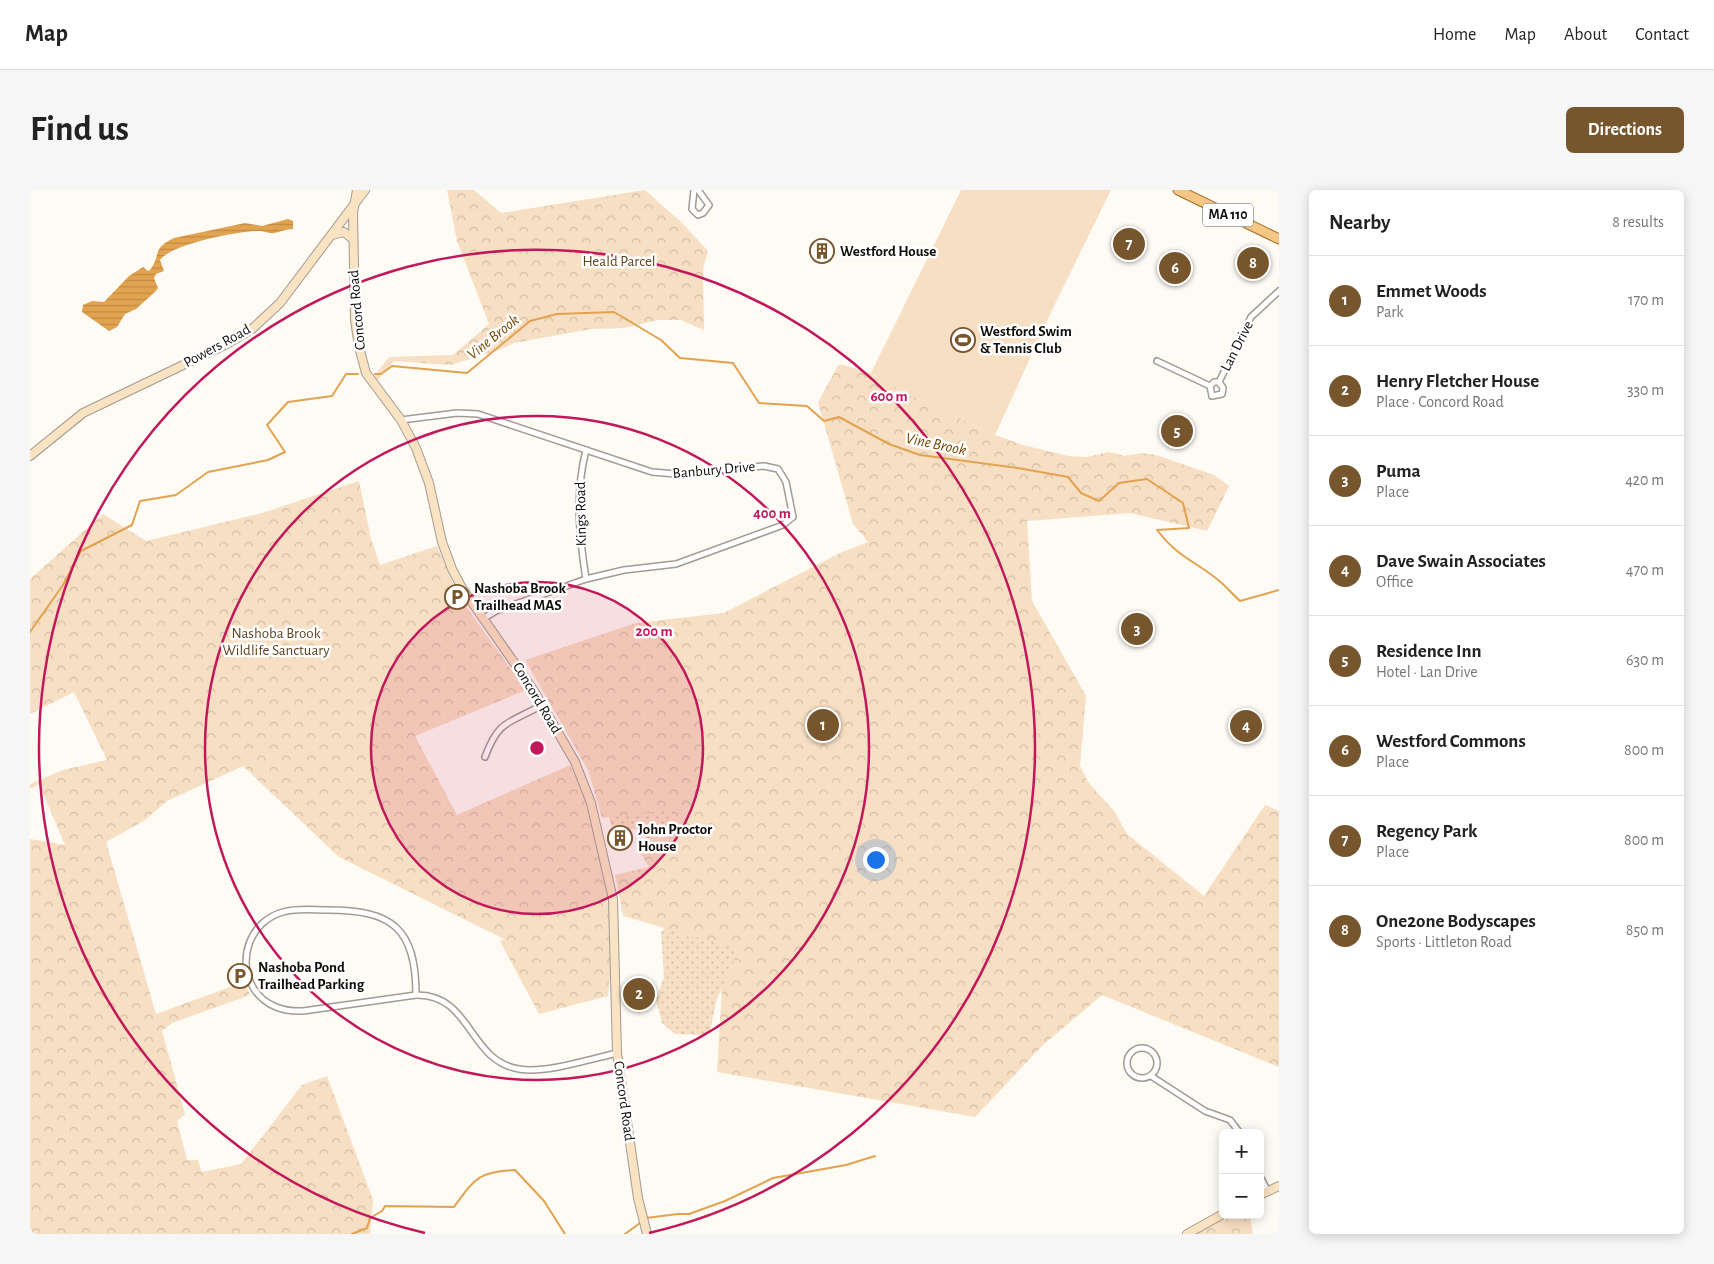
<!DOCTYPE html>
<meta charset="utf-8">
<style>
:root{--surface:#fff;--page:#f6f6f6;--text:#222;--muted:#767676;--line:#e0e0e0;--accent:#77562d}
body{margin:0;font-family:"Alegreya Sans",sans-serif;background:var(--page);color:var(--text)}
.controls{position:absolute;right:15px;bottom:15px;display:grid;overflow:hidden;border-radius:8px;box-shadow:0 2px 12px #0003}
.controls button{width:45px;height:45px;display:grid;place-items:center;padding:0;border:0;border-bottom:1px solid var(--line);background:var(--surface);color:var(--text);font:25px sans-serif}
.you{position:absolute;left:845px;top:669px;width:18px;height:18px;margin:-12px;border:4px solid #fff;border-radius:50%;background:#1a73e8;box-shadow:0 0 0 8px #1a73e833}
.badge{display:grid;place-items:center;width:32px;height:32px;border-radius:50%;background:var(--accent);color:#fff;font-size:16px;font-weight:700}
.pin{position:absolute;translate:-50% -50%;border:2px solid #fff;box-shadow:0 1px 5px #0006}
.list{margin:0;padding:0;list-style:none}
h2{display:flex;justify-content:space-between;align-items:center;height:65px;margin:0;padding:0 20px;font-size:21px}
h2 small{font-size:16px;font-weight:400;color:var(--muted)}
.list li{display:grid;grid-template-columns:32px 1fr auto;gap:15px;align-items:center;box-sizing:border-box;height:90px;padding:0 20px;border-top:1px solid var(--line)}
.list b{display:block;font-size:19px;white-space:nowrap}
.list p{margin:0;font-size:16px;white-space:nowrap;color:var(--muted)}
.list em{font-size:16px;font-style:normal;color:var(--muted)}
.map{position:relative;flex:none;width:1249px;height:1044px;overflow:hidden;border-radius:8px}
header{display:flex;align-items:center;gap:30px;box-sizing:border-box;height:70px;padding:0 25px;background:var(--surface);border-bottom:1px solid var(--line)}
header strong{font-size:24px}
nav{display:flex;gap:28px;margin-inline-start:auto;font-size:18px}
.intro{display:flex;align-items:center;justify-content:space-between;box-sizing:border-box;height:120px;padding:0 30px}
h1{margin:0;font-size:35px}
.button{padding:12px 22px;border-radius:8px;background:var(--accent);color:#fff;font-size:18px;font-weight:700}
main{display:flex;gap:30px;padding:0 30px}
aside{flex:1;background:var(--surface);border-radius:8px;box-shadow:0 2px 12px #0003}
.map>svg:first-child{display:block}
.grass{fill:url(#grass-dots)}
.park{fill:url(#park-crowns)}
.garden{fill:#f7dfc3}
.water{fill:url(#water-rules)}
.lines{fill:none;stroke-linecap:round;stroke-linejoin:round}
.stream{stroke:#e2a350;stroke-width:2}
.minor-casing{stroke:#a29b93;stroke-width:8}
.secondary-casing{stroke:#a29b93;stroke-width:10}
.primary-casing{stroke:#9f6e28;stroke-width:11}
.minor{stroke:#fff;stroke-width:5}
.secondary{stroke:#f9e3c3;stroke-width:8}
.primary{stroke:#f4c787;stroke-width:9}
.ring{fill:none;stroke:#c2185b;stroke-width:2.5}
.labels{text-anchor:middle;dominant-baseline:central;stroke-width:5;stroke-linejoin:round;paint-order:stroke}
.shield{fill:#fff;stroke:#585654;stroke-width:1}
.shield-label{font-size:14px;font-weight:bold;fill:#100e0b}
.poi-label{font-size:15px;font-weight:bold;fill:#100e0b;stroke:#fff;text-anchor:start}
.park-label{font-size:15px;fill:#5f4422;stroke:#fff}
.street-label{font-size:15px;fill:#100e0b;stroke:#fff}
.water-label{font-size:16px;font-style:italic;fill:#734a06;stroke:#fff}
.centre{fill:#c2185b;stroke:#fff;stroke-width:2.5}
.ring-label{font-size:15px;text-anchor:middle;font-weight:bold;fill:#c2185b;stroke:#fff;stroke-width:5;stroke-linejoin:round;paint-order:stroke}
</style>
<header>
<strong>Map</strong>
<nav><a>Home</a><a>Map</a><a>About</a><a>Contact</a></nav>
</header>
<div class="intro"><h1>Find us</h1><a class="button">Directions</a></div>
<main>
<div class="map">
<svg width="1249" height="1044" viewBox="0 0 1249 1044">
<defs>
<pattern id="grass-dots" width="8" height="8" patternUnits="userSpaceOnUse" patternTransform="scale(1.25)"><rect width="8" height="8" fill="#f7dfc3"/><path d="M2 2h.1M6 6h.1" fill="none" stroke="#d3bea6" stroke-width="1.8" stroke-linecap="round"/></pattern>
<pattern id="park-crowns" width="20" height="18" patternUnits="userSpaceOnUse" patternTransform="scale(1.25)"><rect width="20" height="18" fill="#f7dfc3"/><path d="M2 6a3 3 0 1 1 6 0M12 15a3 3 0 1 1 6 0" fill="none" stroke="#d3bea6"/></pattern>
<pattern id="water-rules" width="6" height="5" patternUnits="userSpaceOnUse" patternTransform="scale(1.25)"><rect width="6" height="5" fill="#e2a350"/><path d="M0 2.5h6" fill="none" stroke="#c18b44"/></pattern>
</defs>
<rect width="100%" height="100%" fill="#fefaf4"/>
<g class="grass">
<path d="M597,591L650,624L647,636L631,644L625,650L617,649L608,639L586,641L580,633L578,621Z"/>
<path d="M641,731L708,754L712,765L687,808L680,841L675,845L645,844L632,833L626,810L634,787L631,742Z"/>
</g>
<g class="park">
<path d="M417,0H444L471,23L615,0L651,32L678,61L673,79L674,140L651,130H628L594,138L561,139L484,153L469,160L421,175L364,171L347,191L344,186L359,167L423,165L459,134L427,51Z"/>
<path d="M809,174L841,183L879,205L965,245L993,255L1038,266L1057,267L1079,262L1095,266L1112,263L1126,265L1184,285L1199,296L1177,341L1100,323L997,331L1002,411L1056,506L1050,576L1058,592L1084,621L1097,644L1174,706L1235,615L1249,621V877L1072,805L1013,855L945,927L687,882L692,799L708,759L593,726L585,685L619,677L611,664L616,652L651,641L642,620L572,628L558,580L495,470L606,433L694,423L810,363L838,352L823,334L788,212Z"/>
<path d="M329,291L341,349L350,375L407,356L428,405L496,500L385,546L427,625L540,575C565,624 583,709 582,764C581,778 579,792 578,806L509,824L470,751L474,749L309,667L213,576L137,611L115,630L76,652L126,824L214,792L220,805L142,833L132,841L155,924L147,931L157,970H168L172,982L211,974L272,895L297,886L343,1010L340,1044H0V649L35,655L9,594L0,599V594L33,580L77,570L44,502L0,524V389L73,324L116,351L232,323Z"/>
<path d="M1193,1025H1220L1223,1044H1157Z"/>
</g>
<path class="garden" d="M931,0H1081L1023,118L965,245L879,205L841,183Z"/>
<path class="water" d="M258,29L263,31V39C256,39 250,42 244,43C239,44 234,41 229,41C209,41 141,54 130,70L134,81L126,84L124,88L128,98L126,101L106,119L95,124L87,137L79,141L52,122L53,115L62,111L74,112L99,86L113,77L118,81L120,80C132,64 121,59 144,48L215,33L232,36Z"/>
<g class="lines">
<g class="stream">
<path d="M345,184H351L362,176L437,183L500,131L527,124L584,122L631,150L650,168L703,173L729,213L777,216L794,231L809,227L859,254L890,265L988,278L1038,287L1051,303L1069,311L1089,293L1117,289L1153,313L1159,338L1127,340C1148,367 1163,370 1187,389C1195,395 1202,404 1210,411L1249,400"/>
<path d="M0,442L33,395L51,361L102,335L110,311L146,305L178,282L238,270L255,262L237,235L258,212L302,206L316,184H328"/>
<path d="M616,1028L648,1024H659L695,1011L743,988L816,975L845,966"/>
<path d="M322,1044L337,1038L340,1028L352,1021L355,1016L424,1017C445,988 448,982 485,980L514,1011L535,1044"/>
<path d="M595,1044L610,1033"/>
</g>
<defs>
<g id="minor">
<path d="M664,0L662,19L668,25L673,23L679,15L668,0"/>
<path d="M1127,171L1180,196"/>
<path d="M1189,192H1184L1180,196L1182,206L1192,204L1193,198L1189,192L1221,127L1249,101"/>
<path d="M371,230L427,223L448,224L622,282L646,284L734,276L748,279L756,292L763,327L753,335L646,374L594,380L556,389L466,421L454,428"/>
<path d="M556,260C545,303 549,345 556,389"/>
<path d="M455,567C469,529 479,534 512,515"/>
<path d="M386,805C386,738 362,720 298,720C284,720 267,718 253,722C220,731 206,770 224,799C235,816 254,822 273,821L386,805C442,804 438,871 489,879C514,884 561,869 587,863"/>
<circle cx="1112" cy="873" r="15"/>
<path d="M1121,886L1175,921L1200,930L1210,943"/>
<path d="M1230,986L1238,1002"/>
</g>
<g id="secondary">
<path d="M327,0L323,23L325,130L329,157L336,183L371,230L386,258L399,293L412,352L422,379L432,398L504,501L545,572L561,613L583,709L587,863L608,1008L617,1044"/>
<path d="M302,45L314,42L323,49"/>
<path d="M0,266L53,223L197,154L222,139L250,113L335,0"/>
<path d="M1230,1005L1249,996"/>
<path d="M1157,1044L1193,1024"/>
</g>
<path id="primary" d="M1148,0L1249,49"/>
</defs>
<use href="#minor" class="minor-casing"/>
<use href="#secondary" class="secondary-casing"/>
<use href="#primary" class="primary-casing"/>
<use href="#minor" class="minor"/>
<use href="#secondary" class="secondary"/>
<use href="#primary" class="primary"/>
</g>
<circle cx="507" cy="558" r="166" fill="#c2185b" fill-opacity=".12"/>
<g class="ring">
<circle cx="507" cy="558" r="166"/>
<circle cx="507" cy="558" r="332"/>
<path d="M395 1043A498 498 0 1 1 619 1043"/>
</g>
<defs>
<symbol id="building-ring" viewBox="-11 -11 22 22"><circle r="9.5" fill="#fff" stroke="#77562d" stroke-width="1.5"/><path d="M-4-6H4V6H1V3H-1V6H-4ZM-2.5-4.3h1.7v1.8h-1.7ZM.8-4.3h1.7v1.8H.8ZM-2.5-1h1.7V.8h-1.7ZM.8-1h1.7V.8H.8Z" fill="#77562d"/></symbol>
<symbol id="stadium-ring" viewBox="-11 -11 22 22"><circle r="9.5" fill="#fff" stroke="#77562d" stroke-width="1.5"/><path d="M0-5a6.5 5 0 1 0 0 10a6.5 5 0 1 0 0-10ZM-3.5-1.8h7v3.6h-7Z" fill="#77562d"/></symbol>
<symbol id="parking-ring" viewBox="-11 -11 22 22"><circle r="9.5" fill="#fff" stroke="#77562d" stroke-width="1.5"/><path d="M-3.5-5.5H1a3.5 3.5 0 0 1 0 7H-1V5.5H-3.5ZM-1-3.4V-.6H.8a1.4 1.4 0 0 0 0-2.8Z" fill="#77562d"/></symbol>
</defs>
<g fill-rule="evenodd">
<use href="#building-ring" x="778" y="47" width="28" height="28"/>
<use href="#stadium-ring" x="919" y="136" width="28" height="28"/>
<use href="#parking-ring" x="413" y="393" width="28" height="28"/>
<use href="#building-ring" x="576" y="634" width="28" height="28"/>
<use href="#parking-ring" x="196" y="772" width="28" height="28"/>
</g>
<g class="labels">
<rect class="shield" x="1173" y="13.5" width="50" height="23" rx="4"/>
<g class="shield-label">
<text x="1198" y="25">MA 110</text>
</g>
<g class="poi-label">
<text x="810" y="61">Westford House</text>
<text x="950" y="141">Westford Swim<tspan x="950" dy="17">&amp; Tennis Club</tspan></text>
<text x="444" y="398">Nashoba Brook<tspan x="444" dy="17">Trailhead MAS</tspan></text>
<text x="608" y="639">John Proctor<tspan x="608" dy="17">House</tspan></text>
<text x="228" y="777">Nashoba Pond<tspan x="228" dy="17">Trailhead Parking</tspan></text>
</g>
<g class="park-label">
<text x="589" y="71">Heald Parcel</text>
<text x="246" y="443">Nashoba Brook<tspan x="246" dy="17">Wildlife Sanctuary</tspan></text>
</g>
<g class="street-label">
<text transform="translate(327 120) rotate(-95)">Concord Road</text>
<text transform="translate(187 156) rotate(-29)">Powers Road</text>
<text transform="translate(1207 156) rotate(-63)">Lan Drive</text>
<text transform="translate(684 280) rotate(-5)">Banbury Drive</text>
<text transform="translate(551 324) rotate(-91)">Kings Road</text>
<text transform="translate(507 508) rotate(59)">Concord Road</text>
<text transform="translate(594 911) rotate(82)">Concord Road</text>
</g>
<g class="water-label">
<text transform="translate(463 147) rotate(-39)">Vine Brook</text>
<text transform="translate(906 254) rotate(12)">Vine Brook</text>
</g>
</g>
<circle cx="507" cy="558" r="8" class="centre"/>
<g class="ring-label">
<text x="859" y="211">600 m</text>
<text x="742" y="328">400 m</text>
<text x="624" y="446">200 m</text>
</g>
</svg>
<div class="controls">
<button>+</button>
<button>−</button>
</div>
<div class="you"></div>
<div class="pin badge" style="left:793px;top:535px">1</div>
<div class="pin badge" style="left:609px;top:804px">2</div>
<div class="pin badge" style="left:1107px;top:439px">3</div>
<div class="pin badge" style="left:1216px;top:536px">4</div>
<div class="pin badge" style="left:1147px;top:241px">5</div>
<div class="pin badge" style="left:1145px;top:78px">6</div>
<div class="pin badge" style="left:1099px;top:54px">7</div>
<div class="pin badge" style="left:1223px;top:73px">8</div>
</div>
<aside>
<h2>Nearby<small>8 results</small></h2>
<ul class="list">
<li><span class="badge">1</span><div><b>Emmet Woods</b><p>Park</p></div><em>170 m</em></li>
<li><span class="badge">2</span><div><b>Henry Fletcher House</b><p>Place · Concord Road</p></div><em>330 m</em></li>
<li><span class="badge">3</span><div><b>Puma</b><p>Place</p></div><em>420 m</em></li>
<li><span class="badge">4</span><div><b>Dave Swain Associates</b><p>Office</p></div><em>470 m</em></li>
<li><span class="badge">5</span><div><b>Residence Inn</b><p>Hotel · Lan Drive</p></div><em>630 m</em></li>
<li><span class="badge">6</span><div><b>Westford Commons</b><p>Place</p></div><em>800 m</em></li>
<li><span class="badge">7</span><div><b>Regency Park</b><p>Place</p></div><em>800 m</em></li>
<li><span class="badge">8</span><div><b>One2one Bodyscapes</b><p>Sports · Littleton Road</p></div><em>850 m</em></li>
</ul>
</aside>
</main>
